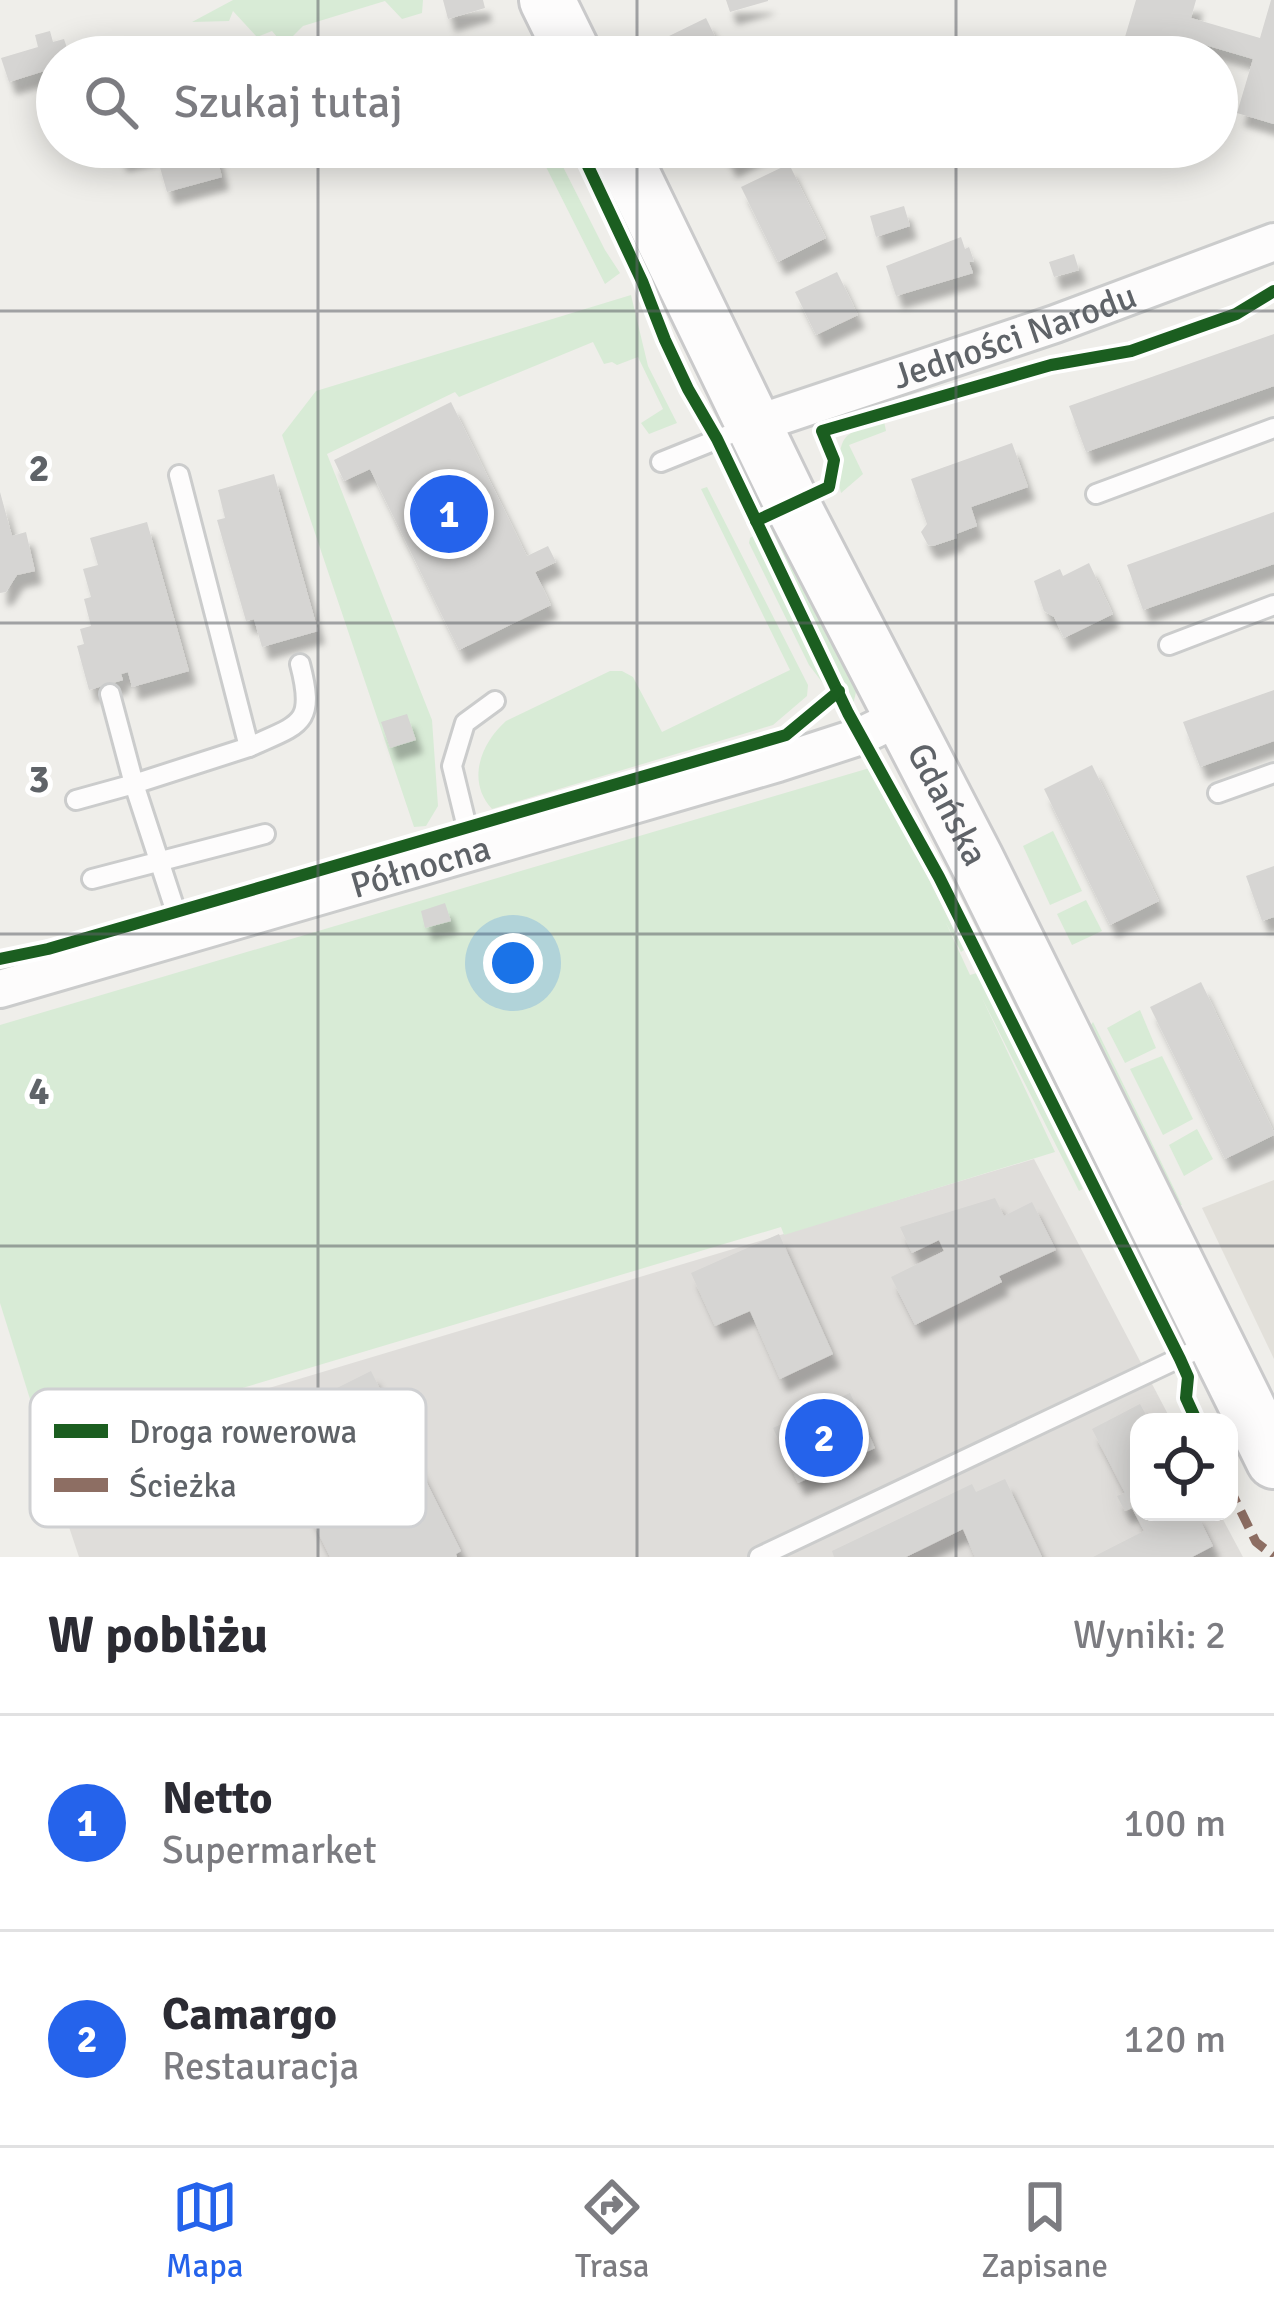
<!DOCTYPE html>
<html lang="pl">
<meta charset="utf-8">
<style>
:root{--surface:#fff;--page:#f2f2f3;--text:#2b2b33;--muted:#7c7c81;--line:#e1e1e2;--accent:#2563eb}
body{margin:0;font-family:Signika,sans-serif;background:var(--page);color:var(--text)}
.controls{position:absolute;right:36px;bottom:36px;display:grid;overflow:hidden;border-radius:24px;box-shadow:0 6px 30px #0003}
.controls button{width:108px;height:108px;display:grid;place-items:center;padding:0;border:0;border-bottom:3px solid var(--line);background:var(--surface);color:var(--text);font:60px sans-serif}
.you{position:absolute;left:513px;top:963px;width:42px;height:42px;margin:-30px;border:9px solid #fff;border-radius:50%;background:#1a73e8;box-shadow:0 0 0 18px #1a73e833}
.badge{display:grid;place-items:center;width:78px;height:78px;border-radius:50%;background:var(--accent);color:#fff;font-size:39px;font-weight:700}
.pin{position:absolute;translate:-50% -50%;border:6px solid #fff;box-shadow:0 3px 12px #0006}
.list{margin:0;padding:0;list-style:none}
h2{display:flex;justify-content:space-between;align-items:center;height:156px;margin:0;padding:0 48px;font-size:51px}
h2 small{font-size:39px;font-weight:400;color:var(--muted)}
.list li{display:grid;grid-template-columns:78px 1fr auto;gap:36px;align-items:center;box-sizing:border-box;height:216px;padding:0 48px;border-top:3px solid var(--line)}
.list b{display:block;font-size:45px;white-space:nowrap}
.list p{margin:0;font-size:39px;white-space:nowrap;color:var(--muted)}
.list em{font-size:39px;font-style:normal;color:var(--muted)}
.icon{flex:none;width:66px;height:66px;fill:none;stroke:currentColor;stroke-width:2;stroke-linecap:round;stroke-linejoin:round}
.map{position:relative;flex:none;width:1274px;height:1557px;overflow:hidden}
.search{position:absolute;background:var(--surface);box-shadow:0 6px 30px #0003;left:36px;right:36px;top:36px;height:132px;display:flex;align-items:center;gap:30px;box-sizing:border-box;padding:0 42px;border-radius:66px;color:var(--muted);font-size:45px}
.sheet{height:588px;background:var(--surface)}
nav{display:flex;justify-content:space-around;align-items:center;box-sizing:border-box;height:168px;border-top:3px solid var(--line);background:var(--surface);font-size:33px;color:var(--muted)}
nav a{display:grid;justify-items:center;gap:6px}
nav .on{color:var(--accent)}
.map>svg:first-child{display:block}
.industrial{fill:#dfddda}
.education{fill:#e2e0da}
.green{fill:#d8ebd6}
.building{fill:#d6d5d3;filter:url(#shadow)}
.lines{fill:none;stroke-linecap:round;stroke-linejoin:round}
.lane-casing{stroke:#cbcccc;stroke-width:24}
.street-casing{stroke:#cbcccc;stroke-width:42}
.secondary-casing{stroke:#cacacb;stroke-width:60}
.lane{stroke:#fdfcfc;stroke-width:18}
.street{stroke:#fdfcfc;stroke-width:36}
.secondary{stroke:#fdfcfc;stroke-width:54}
.quiet{stroke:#8d6e63;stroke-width:9;stroke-dasharray:18 9;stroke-linecap:butt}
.cycleway-casing{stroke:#fff;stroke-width:20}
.cycleway{stroke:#1b5e20;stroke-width:12}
.grid{fill:none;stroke:#5f6368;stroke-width:3;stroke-opacity:0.55}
.labels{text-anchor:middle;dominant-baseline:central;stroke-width:10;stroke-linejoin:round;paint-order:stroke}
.street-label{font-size:36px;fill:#5f6368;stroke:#fff}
.key{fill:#fff;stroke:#cfd0d2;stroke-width:3}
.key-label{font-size:33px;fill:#5f6368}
.grid-label{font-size:39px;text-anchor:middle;font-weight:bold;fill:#5f6368;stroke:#fff;stroke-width:10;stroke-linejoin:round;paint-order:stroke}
</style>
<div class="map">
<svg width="1274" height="1557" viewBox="0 0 1274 1557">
<defs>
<filter id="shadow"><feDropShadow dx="7" dy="13" stdDeviation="3" flood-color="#0004"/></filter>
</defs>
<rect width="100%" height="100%" fill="#efeeea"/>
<path class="industrial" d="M1034,1159L1172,1422H1139V1512H1219L1243,1557H79L45,1455Z"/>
<path class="education" d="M1274,1180V1359L1202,1208Z"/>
<g class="green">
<path d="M233,0H423L422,13L402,19L385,1L303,26L284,45L272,31L257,37L233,11L229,21L192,22Z"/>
<path d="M536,147H553L605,250L620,273L605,284Z"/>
<path d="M631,295L648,366L677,423L649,434L641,423L663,409L638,357L617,365L612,362L604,364L593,342L459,397L455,392L327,454L432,720L438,806L426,826L414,827L282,435L316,391Z"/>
<path d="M884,421L886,431L849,445L863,474L841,493C838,480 836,446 847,436C856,428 874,425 884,421Z"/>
<path d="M707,487L808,685L807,696L773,725L492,809C466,781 481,743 506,721L610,671H622L633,677L662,732L790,670L701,489Z"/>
<path d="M774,525L859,679L853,705L764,530Z"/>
<path d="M756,534L828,680V690L809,665L749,543L750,538Z"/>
<path d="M873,767L964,950L961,952L946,923L970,975L977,973L1083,1189L1079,1191L982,998L1055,1152L784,1235L781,1227L45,1447L0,1303V1025Z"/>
<path d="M1053,831L1082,891L1050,905L1023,846Z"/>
<path d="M1086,900L1102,931L1072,945L1057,914Z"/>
<path d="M1140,1010L1156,1048L1125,1063L1107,1028Z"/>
<path d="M1093,1022L1182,1205H1176L1087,1031Z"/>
<path d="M1162,1056L1193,1119L1163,1135L1130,1069Z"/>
<path d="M1197,1129L1213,1159L1184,1176L1169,1145Z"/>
</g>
<g class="building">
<path d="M443,0H483L485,8L448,19Z"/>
<path d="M726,0H768V1L730,12Z"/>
<path d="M1136,0H1196L1191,18L1260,38L1271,0H1274V124L1237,113L1253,59L1185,39L1180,57H1119Z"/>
<path d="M706,18L725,57H677L667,37Z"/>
<path d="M50,31L53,42L64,39L70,57H57V67L9,82L1,58L38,47L35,35Z"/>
<path d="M793,41L797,57H744V56Z"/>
<path d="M117,147H155L156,151L120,159Z"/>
<path d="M194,147H214L222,177L167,192L157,157Z"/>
<path d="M721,147H765L730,165Z"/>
<path d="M789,164L826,238L778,262L741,187Z"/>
<path d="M904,206L910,226L876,237L870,216Z"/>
<path d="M961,237L965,249L969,247L974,261L969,262L973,273L896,296L886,266Z"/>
<path d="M1074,254L1079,270L1054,277L1049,262Z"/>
<path d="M837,272L858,315L816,335L795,292Z"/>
<path d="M1274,334V386L1086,452L1069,406Z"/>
<path d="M451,402L527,556L548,546L556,562L535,572L551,605L459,650L370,469L344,481L334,460Z"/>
<path d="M1012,443L1028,487L971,507L977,526L956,534L957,538L933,546L928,545L921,532L927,524L911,479Z"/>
<path d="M274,474L318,631L262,647L254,619L246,621L217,520L225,518L218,490Z"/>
<path d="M0,492L12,536L26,532L35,571L17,575L6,592L0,593Z"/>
<path d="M1274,512V564L1143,610L1127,565Z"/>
<path d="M147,522L189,671L132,687L128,672L121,674L123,680L89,690L77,646L84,644L80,629L91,626L84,599L91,597L83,569L98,565L90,538Z"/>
<path d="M1089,563L1113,614L1064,638L1054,617L1044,611L1034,581L1060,569L1063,576Z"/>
<path d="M1274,690V741L1200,767L1183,722Z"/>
<path d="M407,714L416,740L390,748L381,722Z"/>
<path d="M1092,765L1159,901L1110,925L1044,789Z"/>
<path d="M1274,866V917L1262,921L1246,876Z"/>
<path d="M445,903L451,921L425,928L421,911Z"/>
<path d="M1201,982L1274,1132V1135L1225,1159L1150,1007Z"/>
<path d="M995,1198L1004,1216L1032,1202L1056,1250L999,1276L1002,1282L915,1325L891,1277L944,1251L939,1240L912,1253L900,1227Z"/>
<path d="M779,1234L833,1354L780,1379L750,1311L715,1326L691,1273Z"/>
<path d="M371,1371L461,1551L456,1554L457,1557H330L265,1424Z"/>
<path d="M850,1393L875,1448L798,1483L773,1428Z"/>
<path d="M1140,1404L1150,1422H1139V1512H1196L1213,1546L1192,1557H1093L1144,1531L1132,1508L1125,1511L1117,1496L1125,1493L1092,1429Z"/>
<path d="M1005,1479L1042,1557H975L963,1529L906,1557H834L832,1551L972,1484L976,1492Z"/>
</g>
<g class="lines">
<defs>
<g id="lane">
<path d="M661,462L748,427"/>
<path d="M179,475L249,747L134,784L184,937"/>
<path d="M1096,494L1274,428"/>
<path d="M1169,645L1274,605"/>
<path d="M249,747C300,724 316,725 300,664"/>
<path d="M1218,793L1274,773"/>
<path d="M76,800L134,784L110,694"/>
<path d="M473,852L452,766L465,723L495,701"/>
<path d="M92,879L265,834"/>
<path d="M759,1557L1211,1343"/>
</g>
<g id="street">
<path id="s1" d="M753,425L1055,324L1274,242"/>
<path id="s2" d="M0,989L778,763L861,736L904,715"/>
</g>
<g id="secondary">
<path d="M547,0L575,57"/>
<path id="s3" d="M619,147L792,504L976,859L1274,1461"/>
</g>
</defs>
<use href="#lane" class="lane-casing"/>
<use href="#street" class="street-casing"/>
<use href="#secondary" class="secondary-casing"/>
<use href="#lane" class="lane"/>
<use href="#street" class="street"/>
<use href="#secondary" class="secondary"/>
<path class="quiet" d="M1229,1487L1256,1542L1274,1556"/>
<defs>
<g id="cycleway">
<path d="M579,147L642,281L665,340L688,389L717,439L848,713L939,877L1180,1359L1188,1377L1186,1398L1197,1422"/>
<path d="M756,521L829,487L834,460L822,431L1051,365L1131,351L1236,314L1274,291"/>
<path d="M0,959L48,949L786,735L839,691"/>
</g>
</defs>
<use href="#cycleway" class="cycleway-casing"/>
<use href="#cycleway" class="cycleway"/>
</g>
<path class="grid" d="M318,0V57M637,0V57M956,0V57M318,147V1557M637,147V1557M956,147V1557M0,311H1274M0,623H1274M0,934H1274M0,1246H1274"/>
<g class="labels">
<g class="street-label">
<text stroke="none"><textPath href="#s1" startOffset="276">Jedności Narodu</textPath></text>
<text stroke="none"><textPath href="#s3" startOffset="735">Gdańska</textPath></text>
<text stroke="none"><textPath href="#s2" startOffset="438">Północna</textPath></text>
</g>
</g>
<rect x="30" y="1389" width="396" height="138" rx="18" class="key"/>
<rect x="54" y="1424" width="54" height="14" fill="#1b5e20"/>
<rect x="54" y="1478" width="54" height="14" fill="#8d6e63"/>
<g class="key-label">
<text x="129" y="1443">Droga rowerowa</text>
<text x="129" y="1497">Ścieżka</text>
</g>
<g class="grid-label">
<text x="39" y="481">2</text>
<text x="39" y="792">3</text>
<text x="39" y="1104">4</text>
</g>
</svg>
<div class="controls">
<button><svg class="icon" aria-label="locate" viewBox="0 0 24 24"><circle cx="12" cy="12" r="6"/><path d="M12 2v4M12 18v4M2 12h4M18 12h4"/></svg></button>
</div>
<div class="you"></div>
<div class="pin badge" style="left:449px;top:514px">1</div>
<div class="pin badge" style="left:824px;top:1438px">2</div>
<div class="search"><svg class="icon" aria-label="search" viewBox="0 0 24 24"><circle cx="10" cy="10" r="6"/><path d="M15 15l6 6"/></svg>Szukaj tutaj</div>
</div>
<section class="sheet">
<h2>W pobliżu<small>Wyniki: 2</small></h2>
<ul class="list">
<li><span class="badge">1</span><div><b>Netto</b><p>Supermarket</p></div><em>100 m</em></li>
<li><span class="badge">2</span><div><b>Camargo</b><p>Restauracja</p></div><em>120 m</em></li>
</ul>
</section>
<nav>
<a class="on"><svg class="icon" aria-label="map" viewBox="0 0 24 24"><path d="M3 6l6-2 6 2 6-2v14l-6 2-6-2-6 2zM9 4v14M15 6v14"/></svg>Mapa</a>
<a><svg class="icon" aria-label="directions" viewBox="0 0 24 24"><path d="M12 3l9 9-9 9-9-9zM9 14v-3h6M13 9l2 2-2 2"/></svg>Trasa</a>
<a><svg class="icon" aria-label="saved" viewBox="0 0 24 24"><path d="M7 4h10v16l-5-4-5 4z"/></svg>Zapisane</a>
</nav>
